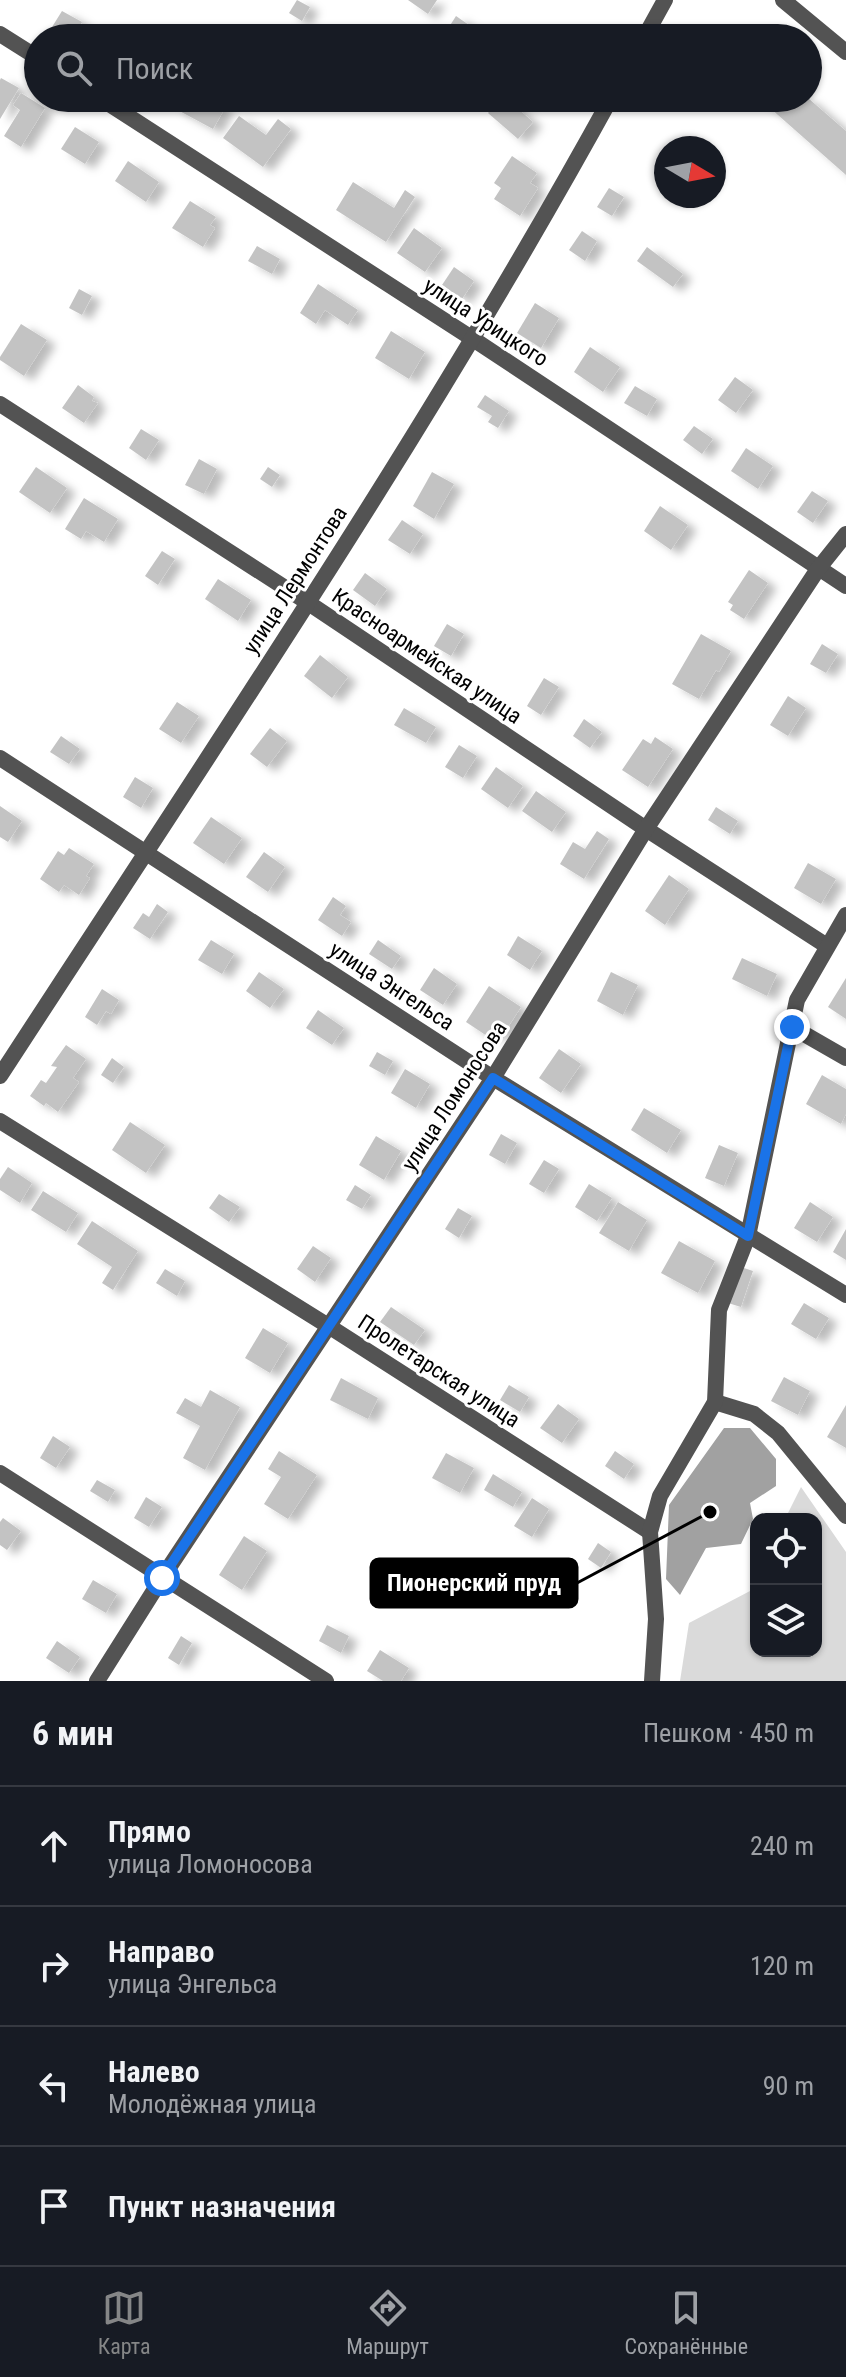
<!DOCTYPE html>
<html lang="ru">
<meta charset="utf-8">
<style>
:root{--surface:#171b24;--page:#242831;--text:#f1f3f6;--muted:#9ea1a6;--line:#363941;--accent:#858687}
body{margin:0;font-family:"Roboto Condensed",sans-serif;background:var(--page);color:var(--text)}
.controls{position:absolute;right:24px;bottom:24px;display:grid;overflow:hidden;border-radius:16px;box-shadow:0 2px 6px #0004}
.controls button{width:72px;height:72px;display:grid;place-items:center;padding:0;border:0;border-bottom:2px solid var(--line);background:var(--surface);color:var(--text);font:40px sans-serif}
.compass{position:absolute;left:654px;top:136px;width:72px;height:72px;border-radius:50%;background:var(--surface);box-shadow:0 2px 6px #0004;rotate:100deg}
.stop{position:absolute;width:24px;height:24px;margin:-18px;border:6px solid #1a73e8;border-radius:50%;background:#fff}
.stop.end{background:#1a73e8;border-color:#fff;box-shadow:0 2px 8px #0008}
.list{margin:0;padding:0;list-style:none}
h2{display:flex;justify-content:space-between;align-items:center;height:104px;margin:0;padding:0 32px;font-size:34px}
h2 small{font-size:26px;font-weight:400;color:var(--muted)}
.list li{display:grid;grid-template-columns:52px 1fr auto;gap:24px;align-items:center;box-sizing:border-box;height:120px;padding:0 32px;border-top:2px solid var(--line)}
.list b{display:block;font-size:30px;white-space:nowrap}
.list p{margin:0;font-size:26px;white-space:nowrap;color:var(--muted)}
.list em{font-size:26px;font-style:normal;color:var(--muted)}
.icon{flex:none;width:44px;height:44px;fill:none;stroke:currentColor;stroke-width:2;stroke-linecap:round;stroke-linejoin:round}
.map{position:relative;flex:none;width:846px;height:1681px;overflow:hidden}
.search{position:absolute;background:var(--surface);box-shadow:0 2px 6px #0004;left:24px;right:24px;top:24px;height:88px;display:flex;align-items:center;gap:20px;box-sizing:border-box;padding:0 28px;border-radius:44px;color:var(--muted);font-size:30px}
.sheet{height:584px;background:var(--surface)}
nav{display:flex;justify-content:space-around;align-items:center;box-sizing:border-box;height:112px;border-top:2px solid var(--line);background:var(--surface);font-size:22px;color:var(--muted)}
nav a{display:grid;justify-items:center;gap:4px}
nav .on{color:var(--accent)}
.map>svg:first-child{display:block}
.green{fill:#dadada}
.water{fill:#a1a1a1}
.building{fill:#c3c3c3;filter:url(#shadow)}
.lines{fill:none;stroke-linecap:round;stroke-linejoin:round}
.minor{stroke:#535353;stroke-width:16}
.tertiary{stroke:#535353;stroke-width:16}
.route{stroke:#1a73e8;stroke-width:10}
.labels{text-anchor:middle;dominant-baseline:central;stroke-width:6;stroke-linejoin:round;paint-order:stroke}
.street-label{font-size:22px;fill:#000;stroke:#fff}
.leader{fill:none;stroke:#000;stroke-width:3}
.callout-dot{fill:#000;stroke:#fff;stroke-width:3}
.callout{fill:#000;stroke:#000;stroke-width:3}
.callout-label{font-size:24px;text-anchor:middle;font-weight:bold;fill:#fff}
</style>
<div class="map">
<svg width="846" height="1681" viewBox="0 0 846 1681">
<defs>
<filter id="shadow"><feDropShadow dx="9" dy="5" stdDeviation="4" flood-color="#0004"/></filter>
</defs>
<rect width="100%" height="100%" fill="#fff"/>
<path class="green" d="M801,1487L846,1552V1681H680L689,1623L750,1591L756,1578V1651H816V1519H785Z"/>
<path class="water" d="M724,1428H750L776,1459V1486L750,1503L753,1519L741,1544L706,1548L680,1595L666,1579L669,1505Z"/>
<g class="building">
<path d="M297,0L310,7L302,21L289,13Z"/>
<path d="M408,0H437L428,14Z"/>
<path d="M62,11L82,22L72,38L52,27Z"/>
<path d="M456,16L469,25L461,38H449L444,35Z"/>
<path d="M1,78L19,88L0,119V80Z"/>
<path d="M21,93L45,108L21,147L4,136L20,110L13,105Z"/>
<path d="M180,98H207L225,108L213,129L174,108Z"/>
<path d="M501,98H506L533,122L518,139L488,113Z"/>
<path d="M763,98H808L846,131V175L761,100Z"/>
<path d="M239,116L266,135L278,119L291,129L263,167L223,138Z"/>
<path d="M75,127L99,142L85,164L61,149Z"/>
<path d="M512,156L537,173L530,183L538,188L520,216L494,199L501,188L494,183Z"/>
<path d="M128,161L159,182L146,202L115,181Z"/>
<path d="M353,182L394,208L405,190L415,197L386,242L336,210Z"/>
<path d="M609,188L624,197L612,216L597,207Z"/>
<path d="M190,201L216,217L210,225L215,228L203,247L172,228Z"/>
<path d="M414,228L442,248L425,272L397,253Z"/>
<path d="M582,231L597,241L585,261L569,250Z"/>
<path d="M257,246L280,259L272,274L248,261Z"/>
<path d="M647,247L683,274L673,287L637,261Z"/>
<path d="M454,267L474,281L462,299L442,285Z"/>
<path d="M318,284L358,310L348,325L325,310L316,324L300,313Z"/>
<path d="M79,289L92,296L82,315L69,308Z"/>
<path d="M535,303L559,318L541,348L517,333Z"/>
<path d="M21,324L47,340L24,376L0,360V357Z"/>
<path d="M391,331L425,352L409,379L375,358Z"/>
<path d="M590,347L620,367L603,392L574,372Z"/>
<path d="M735,377L753,390L736,413L718,400Z"/>
<path d="M78,385L94,397L92,401L98,403L84,423L62,408Z"/>
<path d="M635,386L657,399L647,416L624,403Z"/>
<path d="M485,395L509,411L498,428L488,422L492,416L477,407Z"/>
<path d="M694,426L713,439L702,454L683,440Z"/>
<path d="M141,429L159,440L146,460L129,448Z"/>
<path d="M746,448L773,466L758,489L731,471Z"/>
<path d="M199,459L217,469L204,494L185,485Z"/>
<path d="M36,467L67,488L50,513L19,492Z"/>
<path d="M268,467L280,475L272,487L260,479Z"/>
<path d="M432,472L454,484L434,519L413,506Z"/>
<path d="M812,491L828,501L813,523L797,512Z"/>
<path d="M84,498L118,519L104,542L86,531L81,539L65,529Z"/>
<path d="M660,506L688,525L671,550L644,531Z"/>
<path d="M402,520L423,534L410,554L388,540Z"/>
<path d="M162,551L175,559L158,585L145,576Z"/>
<path d="M749,570L768,583L744,619L730,610L733,605L728,602Z"/>
<path d="M365,573L387,589L375,606L353,590Z"/>
<path d="M218,579L251,600L238,621L205,599Z"/>
<path d="M447,624L464,634L451,656L434,646Z"/>
<path d="M701,634L731,651L719,672L716,670L699,699L672,684Z"/>
<path d="M822,644L838,654L826,673L810,664Z"/>
<path d="M320,655L348,677L332,698L304,676Z"/>
<path d="M544,678L559,687L541,715L527,706Z"/>
<path d="M788,696L806,708L788,736L770,725Z"/>
<path d="M177,702L199,716L181,743L159,729Z"/>
<path d="M404,708L436,727L426,743L394,725Z"/>
<path d="M584,719L602,732L590,748L573,736Z"/>
<path d="M270,728L287,741L267,767L250,754Z"/>
<path d="M61,736L80,749L69,764L50,752Z"/>
<path d="M655,737L673,749L648,787L622,770L643,739L651,744Z"/>
<path d="M459,745L477,756L463,778L445,767Z"/>
<path d="M496,767L523,786L508,808L481,789Z"/>
<path d="M135,777L153,788L141,808L123,797Z"/>
<path d="M536,791L566,812L552,832L522,811Z"/>
<path d="M0,806L22,821L8,842L0,837Z"/>
<path d="M716,807L738,821L730,834L708,820Z"/>
<path d="M211,817L242,838L224,864L193,843Z"/>
<path d="M597,831L609,839L584,879L560,864L573,842L585,849Z"/>
<path d="M69,848L94,864L86,876L90,878L79,895L64,885L59,892L40,879L58,851L64,855Z"/>
<path d="M264,852L285,867L268,892L246,877Z"/>
<path d="M808,863L836,879L821,904L794,888Z"/>
<path d="M669,875L689,889L665,925L645,911Z"/>
<path d="M333,897L346,906L340,915L351,922L342,936L318,920Z"/>
<path d="M157,904L168,912L150,939L133,928L143,913L149,917Z"/>
<path d="M518,936L542,951L530,970L507,955Z"/>
<path d="M211,940L234,954L222,974L198,960Z"/>
<path d="M378,940L401,956L392,969L369,954Z"/>
<path d="M742,958L777,974L767,996L732,979Z"/>
<path d="M434,968L457,984L443,1005L420,990Z"/>
<path d="M259,972L284,989L270,1008L246,991Z"/>
<path d="M611,972L638,985L623,1015L597,1001Z"/>
<path d="M846,978V1019L828,1007Z"/>
<path d="M489,986L521,1007L502,1036L494,1032L490,1038L466,1022Z"/>
<path d="M102,989L119,1000L111,1014L106,1011L97,1025L85,1017Z"/>
<path d="M318,1010L344,1028L332,1045L306,1028Z"/>
<path d="M66,1045L86,1059L73,1078L79,1082L58,1112L46,1103L44,1106L30,1096L41,1080L46,1083L57,1067L51,1066Z"/>
<path d="M559,1049L581,1064L561,1093L539,1078Z"/>
<path d="M377,1052L393,1061L385,1075L369,1066Z"/>
<path d="M112,1058L124,1067L113,1083L101,1075Z"/>
<path d="M405,1069L430,1084L416,1108L391,1093Z"/>
<path d="M822,1075L846,1089V1114L841,1124L806,1104Z"/>
<path d="M644,1108L681,1130L667,1153L631,1130Z"/>
<path d="M130,1122L165,1145L146,1173L112,1150Z"/>
<path d="M501,1134L517,1143L505,1164L489,1155Z"/>
<path d="M376,1136L401,1151L384,1180L359,1165Z"/>
<path d="M719,1145L738,1153L724,1186L705,1178Z"/>
<path d="M544,1160L559,1169L544,1193L529,1184Z"/>
<path d="M8,1167L32,1183L20,1203L0,1190V1179Z"/>
<path d="M589,1184L612,1198L597,1221L575,1207Z"/>
<path d="M355,1185L371,1195L362,1209L346,1200Z"/>
<path d="M43,1191L78,1213L66,1232L31,1210Z"/>
<path d="M219,1194L240,1207L229,1222L209,1208Z"/>
<path d="M618,1202L647,1220L629,1251L599,1233Z"/>
<path d="M810,1202L833,1217L817,1242L794,1228Z"/>
<path d="M458,1208L472,1216L459,1238L445,1229Z"/>
<path d="M92,1221L138,1251L113,1290L102,1283L112,1267L77,1244Z"/>
<path d="M846,1229V1260L833,1252Z"/>
<path d="M679,1241L715,1261L698,1293L661,1273Z"/>
<path d="M313,1246L331,1258L315,1282L297,1269Z"/>
<path d="M741,1267L753,1271L741,1307L728,1303Z"/>
<path d="M165,1269L185,1281L177,1296L156,1283Z"/>
<path d="M804,1303L829,1318L816,1339L791,1324Z"/>
<path d="M391,1307L425,1330L414,1345L380,1322Z"/>
<path d="M263,1328L288,1343L270,1373L245,1358Z"/>
<path d="M784,1377L810,1391L798,1415L771,1401Z"/>
<path d="M341,1378L378,1398L368,1419L330,1400Z"/>
<path d="M509,1385L529,1397L520,1412L500,1400Z"/>
<path d="M210,1390L240,1407L205,1470L183,1458L200,1426L176,1413L185,1398L201,1407Z"/>
<path d="M558,1404L579,1419L562,1443L540,1428Z"/>
<path d="M846,1405V1448L827,1437Z"/>
<path d="M53,1436L70,1447L56,1468L40,1458Z"/>
<path d="M279,1451L317,1475L288,1519L264,1504L281,1477L268,1469Z"/>
<path d="M615,1451L634,1464L624,1479L605,1466Z"/>
<path d="M446,1453L474,1468L460,1493L432,1478Z"/>
<path d="M493,1474L522,1492L513,1507L484,1490Z"/>
<path d="M97,1480L115,1490L108,1502L90,1491Z"/>
<path d="M146,1497L162,1507L149,1527L134,1518Z"/>
<path d="M532,1498L549,1509L532,1537L514,1526Z"/>
<path d="M3,1518L21,1531L7,1550L0,1545V1522Z"/>
<path d="M244,1536L267,1551L242,1590L219,1575Z"/>
<path d="M598,1543L611,1552L601,1568L588,1559Z"/>
<path d="M93,1580L117,1594L106,1613L82,1599Z"/>
<path d="M327,1625L349,1636L341,1653L319,1641Z"/>
<path d="M181,1636L192,1643L179,1665L168,1658Z"/>
<path d="M57,1641L80,1657L69,1673L46,1658Z"/>
<path d="M380,1650L409,1668L401,1681H383L367,1671Z"/>
</g>
<g class="lines">
<g class="minor">
<path d="M783,0L846,52"/>
<path d="M0,34L38,58"/>
<path d="M100,98L473,339L846,586"/>
<path d="M0,404L307,602L646,829L827,946"/>
<path d="M0,758L493,1078L846,1295"/>
<path d="M792,1027L846,1058"/>
<path d="M0,1121L330,1327L650,1532"/>
<path d="M715,1402L754,1414L778,1433L846,1516"/>
<path d="M0,1473L326,1681"/>
<path d="M97,1681L162,1578L493,1078L646,829L818,569L846,534"/>
<path d="M652,1681L656,1619L650,1532L660,1496L715,1402L719,1310L748,1236L797,1000L846,915"/>
</g>
<g class="tertiary">
<path d="M644,38L665,0"/>
<path d="M0,1076C209,754 426,435 611,98"/>
</g>
</g>
<g class="lines">
<path class="route" d="M162,1578L493,1078L748,1236L792,1027"/>
</g>
<g class="labels">
<g class="street-label">
<text transform="translate(486 322) rotate(33)">улица Урицкого</text>
<text transform="translate(295 580) rotate(-57)">улица Лермонтова</text>
<text transform="translate(427 656) rotate(34)">Красноармейская улица</text>
<text transform="translate(392 986) rotate(33)">улица Энгельса</text>
<text transform="translate(454 1096) rotate(-57)">улица Ломоносова</text>
<text transform="translate(439 1371) rotate(33)">Пролетарская улица</text>
</g>
</g>
<path class="leader" d="M710 1512L577 1583"/>
<circle class="callout-dot" cx="710" cy="1512" r="8"/>
<rect class="callout" x="371" y="1559" width="206" height="48" rx="8"/>
<g class="callout-label">
<text x="474" y="1591">Пионерский пруд</text>
</g>
</svg>
<div class="controls">
<button><svg class="icon" aria-label="locate" viewBox="0 0 24 24"><circle cx="12" cy="12" r="6"/><path d="M12 2v4M12 18v4M2 12h4M18 12h4"/></svg></button>
<button><svg class="icon" aria-label="layers" viewBox="0 0 24 24"><path d="M12 4l9 5-9 5-9-5zM3 14l9 5 9-5"/></svg></button>
</div>
<svg class="compass" viewBox="-18 -18 36 36"><path d="M0-13l5 13h-10z" fill="#e53935"/><path d="M0 13l5-13h-10z" fill="#9ea1a6"/></svg>
<div class="stop" style="left:162px;top:1578px"></div>
<div class="stop end" style="left:792px;top:1027px"></div>
<div class="search"><svg class="icon" aria-label="search" viewBox="0 0 24 24"><circle cx="10" cy="10" r="6"/><path d="M15 15l6 6"/></svg>Поиск</div>
</div>
<section class="sheet">
<h2>6 мин<small>Пешком · 450 m</small></h2>
<ul class="list">
<li><svg class="icon" aria-label="ahead" viewBox="0 0 24 24"><path d="M12 20V5M6 11l6-6 6 6"/></svg><div><b>Прямо</b><p>улица Ломоносова</p></div><em>240 m</em></li>
<li><svg class="icon" aria-label="right" viewBox="0 0 24 24"><path d="M7 20v-9h11M14 6l5 5-5 5"/></svg><div><b>Направо</b><p>улица Энгельса</p></div><em>120 m</em></li>
<li><svg class="icon" aria-label="left" viewBox="0 0 24 24"><path d="M17 20v-9H6M10 6l-5 5 5 5"/></svg><div><b>Налево</b><p>Молодёжная улица</p></div><em>90 m</em></li>
<li><svg class="icon" aria-label="arrive" viewBox="0 0 24 24"><path d="M6 21V4h12l-3 4 3 4H6"/></svg><div><b>Пункт назначения</b></div></li>
</ul>
</section>
<nav>
<a class="on"><svg class="icon" aria-label="map" viewBox="0 0 24 24"><path d="M3 6l6-2 6 2 6-2v14l-6 2-6-2-6 2zM9 4v14M15 6v14"/></svg>Карта</a>
<a><svg class="icon" aria-label="directions" viewBox="0 0 24 24"><path d="M12 3l9 9-9 9-9-9zM9 14v-3h6M13 9l2 2-2 2"/></svg>Маршрут</a>
<a><svg class="icon" aria-label="saved" viewBox="0 0 24 24"><path d="M7 4h10v16l-5-4-5 4z"/></svg>Сохранённые</a>
</nav>
